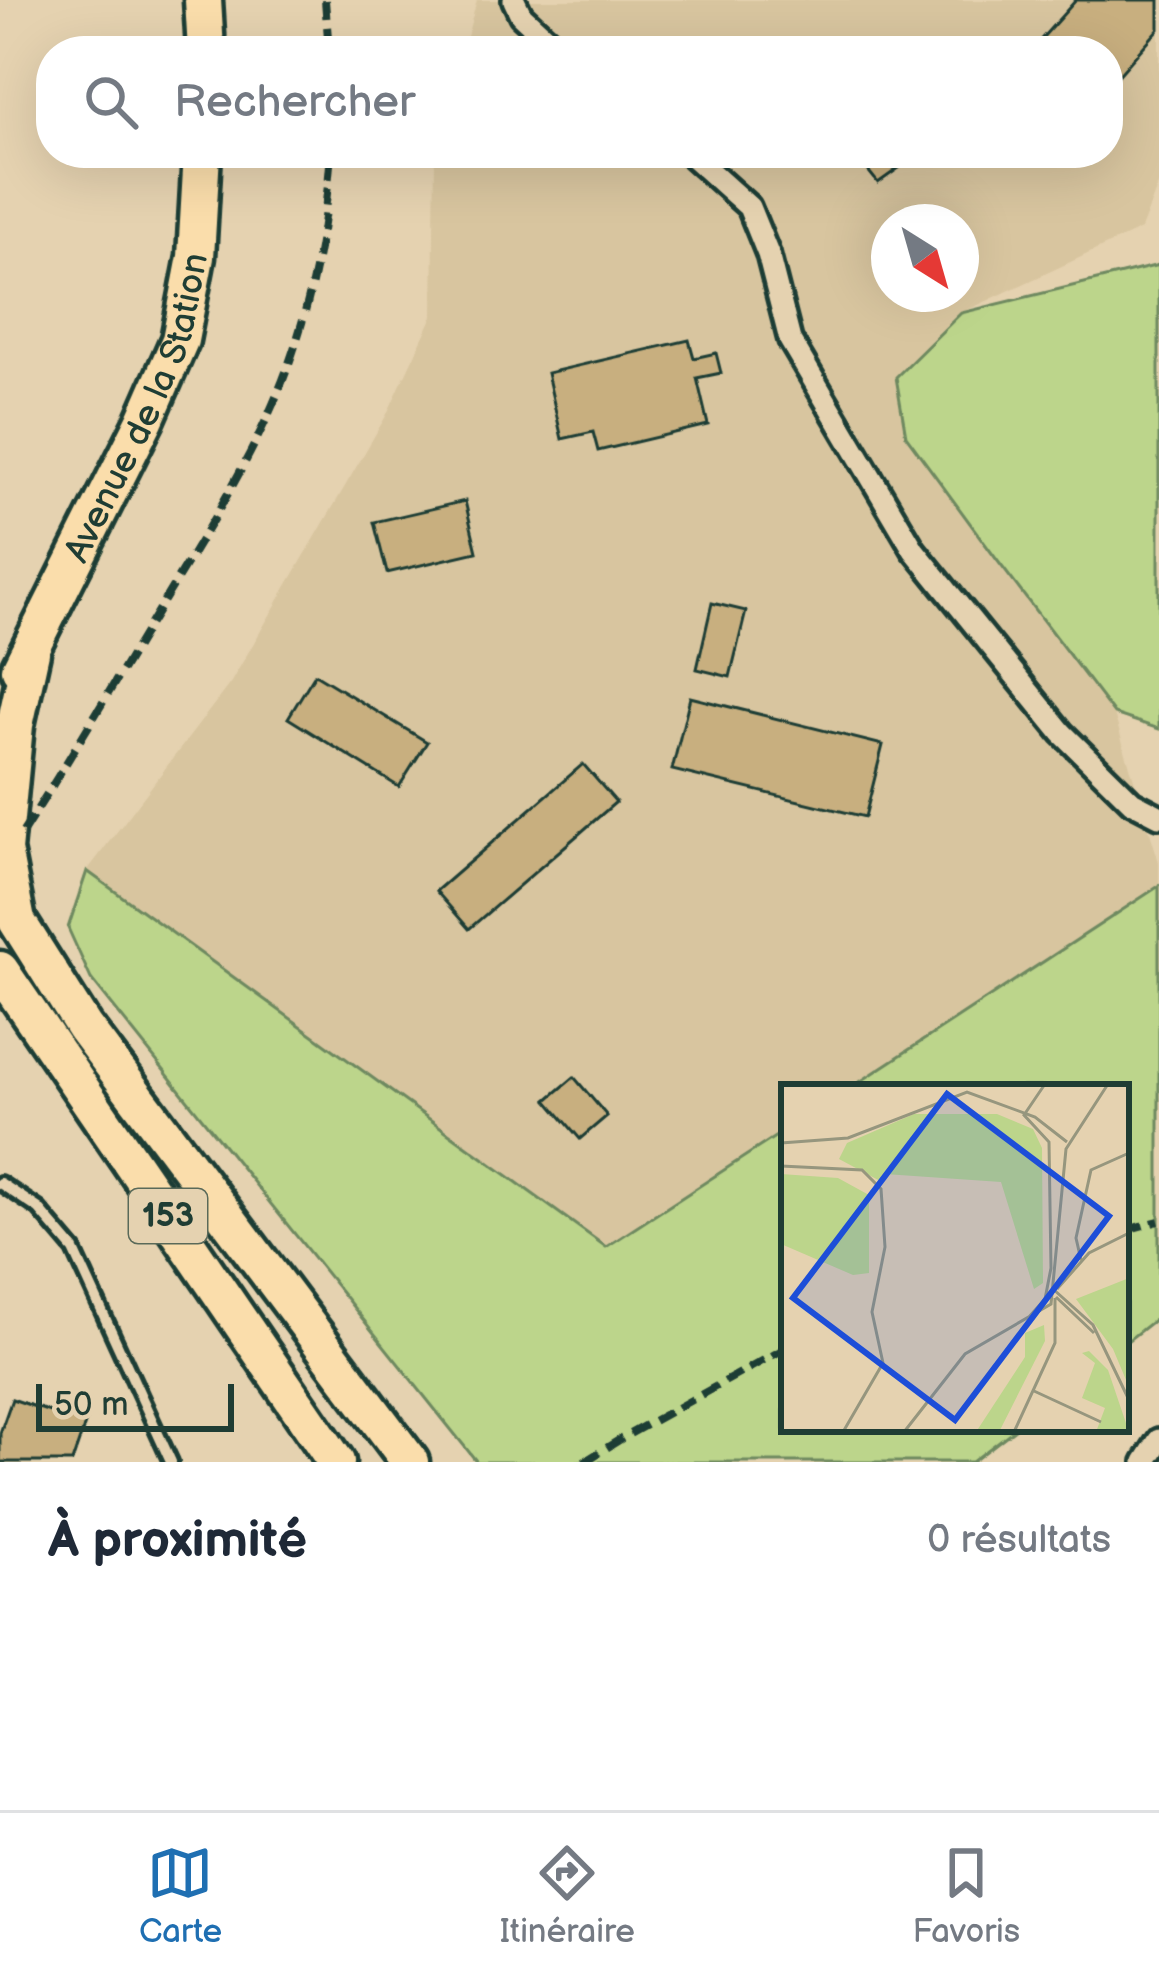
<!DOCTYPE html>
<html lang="fr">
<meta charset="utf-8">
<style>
:root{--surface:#fff;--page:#f2f2f3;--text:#1f2937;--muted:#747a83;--line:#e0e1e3;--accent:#1f6fb2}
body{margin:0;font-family:"Balsamiq Sans",sans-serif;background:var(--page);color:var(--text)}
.compass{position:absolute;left:871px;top:204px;width:108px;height:108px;border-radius:50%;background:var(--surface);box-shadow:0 12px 48px #0002;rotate:143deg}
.scale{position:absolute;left:36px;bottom:30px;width:198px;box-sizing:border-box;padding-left:12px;border:6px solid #1f3d34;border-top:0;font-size:33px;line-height:42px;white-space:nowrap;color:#1f3d34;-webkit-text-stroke:9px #e5d2b0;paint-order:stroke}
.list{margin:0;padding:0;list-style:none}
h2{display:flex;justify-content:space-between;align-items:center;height:156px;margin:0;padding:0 48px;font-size:51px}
h2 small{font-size:39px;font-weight:400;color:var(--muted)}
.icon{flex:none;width:66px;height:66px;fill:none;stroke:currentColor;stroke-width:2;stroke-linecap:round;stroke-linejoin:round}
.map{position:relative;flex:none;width:1159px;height:1462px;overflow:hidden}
.search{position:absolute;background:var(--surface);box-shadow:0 12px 48px #0002;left:36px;right:36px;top:36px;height:132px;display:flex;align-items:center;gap:30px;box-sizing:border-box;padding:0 42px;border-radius:48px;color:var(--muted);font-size:45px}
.sheet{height:348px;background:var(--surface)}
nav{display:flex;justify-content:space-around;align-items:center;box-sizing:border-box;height:168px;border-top:3px solid var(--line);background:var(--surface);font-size:33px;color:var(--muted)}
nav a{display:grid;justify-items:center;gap:6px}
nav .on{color:var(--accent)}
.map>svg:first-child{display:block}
.built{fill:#d8c59f;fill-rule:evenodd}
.green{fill:#bcd58b;stroke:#6e8960;stroke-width:3}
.building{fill:#c8af7f;stroke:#1f3d34;stroke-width:3}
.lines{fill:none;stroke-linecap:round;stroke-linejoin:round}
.service-casing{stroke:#1f3d34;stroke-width:20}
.minor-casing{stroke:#1f3d34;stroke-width:30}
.primary-casing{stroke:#1f3d34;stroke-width:45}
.service{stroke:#e5d2b0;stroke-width:10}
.minor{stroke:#e5d2b0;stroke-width:21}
.primary{stroke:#faddab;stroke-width:36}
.rail{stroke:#1f3d34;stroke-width:8;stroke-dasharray:18 9;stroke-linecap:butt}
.labels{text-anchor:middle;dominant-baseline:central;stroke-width:9;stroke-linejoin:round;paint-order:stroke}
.shield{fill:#e5d2b0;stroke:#5a6a59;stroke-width:3}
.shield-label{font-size:33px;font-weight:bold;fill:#1f3d34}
.street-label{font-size:36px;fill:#1f3d34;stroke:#e5d2b0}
.inset-road{fill:none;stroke:#96967e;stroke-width:3}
.view{fill:#1d4ed8;fill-opacity:0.15;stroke:#1d4ed8;stroke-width:6}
.inset-edge{fill:none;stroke:#1f3d34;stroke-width:6}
</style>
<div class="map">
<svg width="1159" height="1462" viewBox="0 0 1159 1462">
<rect width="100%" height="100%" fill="#e5d2b0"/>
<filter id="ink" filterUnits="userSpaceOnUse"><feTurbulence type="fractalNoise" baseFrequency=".00833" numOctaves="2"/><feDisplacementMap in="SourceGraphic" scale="24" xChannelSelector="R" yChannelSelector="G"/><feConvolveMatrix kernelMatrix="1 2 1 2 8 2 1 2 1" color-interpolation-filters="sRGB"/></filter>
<g filter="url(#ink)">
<path class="built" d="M477,0H1159V183L1141,229L961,313L896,377L906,436L1114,714L1159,862V886L852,1087H784V1131L607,1248L87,871L231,682L386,416L433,316L435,153H1108V51H463ZM889,222H961V294H889Z"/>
<g class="green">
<path d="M1159,265V729L1114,714L997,560L906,436L896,377L961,313Z"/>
<path d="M87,871L606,1247L784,1131V1429H1015L972,1462H477L91,979L68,928Z"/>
<path d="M1159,886V1316L1126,1342V1087H852Z"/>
</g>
<g class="building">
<path d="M1076,0H1159V29L1108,87V51H1040L1035,46Z"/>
<path d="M854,153H920L878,183Z"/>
<path d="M689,340L694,358L716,353L721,373L697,378L708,425L598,451L593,432L562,439L547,373Z"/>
<path d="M465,501L477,552L387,573L374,522Z"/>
<path d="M712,603L746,611L730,677L697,669Z"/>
<path d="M315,674L427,742L399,787L288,718Z"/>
<path d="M690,697L883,745L865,817L672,770Z"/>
<path d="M583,764L616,802L469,929L436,891Z"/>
<path d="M574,1077L607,1116L580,1139L547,1100Z"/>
<path d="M12,1399L53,1413L54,1410L63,1413L65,1407L76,1411L74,1417L86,1421L72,1462H0V1433Z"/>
</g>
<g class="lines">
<defs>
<path id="service" d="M0,1183L39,1209L74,1250L171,1462"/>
<g id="minor">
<path d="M514,0L521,15L560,51"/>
<path d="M689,153L749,207L768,254L790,340L914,550L1062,733L1132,802L1159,816"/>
<path d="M1145,1462L1159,1440"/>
</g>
<g id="primary">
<path d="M203,0L206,51"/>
<path d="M31,652L15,725L3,850L17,921L84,1027L410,1462"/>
<path id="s1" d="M20,669L145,420L180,340L196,257L202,153"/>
<path d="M0,970L336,1462"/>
</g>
</defs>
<use href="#service" class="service-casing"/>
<use href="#minor" class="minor-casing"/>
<use href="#primary" class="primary-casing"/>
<use href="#service" class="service"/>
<use href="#minor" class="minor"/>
<use href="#primary" class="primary"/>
<g class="rail">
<path d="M325,0L329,51"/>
<path d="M23,832C71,757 116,680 162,604C208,528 257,452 287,369C313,298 325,227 331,153"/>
<path d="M1126,1230L1159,1221"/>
<path d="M584,1462L624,1437L784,1349"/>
</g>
</g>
</g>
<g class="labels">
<rect class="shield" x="129" y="1189" width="78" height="54" rx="9"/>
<g class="shield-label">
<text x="168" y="1216">153</text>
</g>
<g class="street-label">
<text stroke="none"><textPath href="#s1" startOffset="288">Avenue de la Station</textPath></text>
</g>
</g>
<g transform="translate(781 1084)">
<rect width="348" height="348" fill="#e5d2b0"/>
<path d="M133,30H216L252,45L261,64L262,199L253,205L220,98L104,90L101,98L58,75L66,59ZM0,90L57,94L88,111V189L72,191L0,160ZM348,194V303L332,265L295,215ZM263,241L264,257L218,348H195L244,273V249ZM308,267L327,286L348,348H315L324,324L301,314L314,279L301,269Z" fill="#bcd58b"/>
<path class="inset-road" d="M0,59L67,54L186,8L254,33L286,58M0,82L81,86L100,105L104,163L91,228L102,279L62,348M300,176L295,154L310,86L348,69M272,205L312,241L348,316M276,205L308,169L348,149M275,213L313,249M247,234L264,215L270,184L268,58L243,31L264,0M253,307L320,338M123,348L184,270L270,220L285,65L327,0M233,348L274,259V214"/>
<path class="view" d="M166,10L328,132L174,336L12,214Z"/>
<rect width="348" height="348" class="inset-edge"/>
</g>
</svg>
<svg class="compass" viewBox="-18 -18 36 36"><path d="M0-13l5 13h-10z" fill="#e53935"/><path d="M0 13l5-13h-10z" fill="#747a83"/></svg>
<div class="scale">50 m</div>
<div class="search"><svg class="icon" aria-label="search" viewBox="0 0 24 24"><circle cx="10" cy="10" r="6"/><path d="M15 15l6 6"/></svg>Rechercher</div>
</div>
<section class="sheet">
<h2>À proximité<small>0 résultats</small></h2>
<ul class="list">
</ul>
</section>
<nav>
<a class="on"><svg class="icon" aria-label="map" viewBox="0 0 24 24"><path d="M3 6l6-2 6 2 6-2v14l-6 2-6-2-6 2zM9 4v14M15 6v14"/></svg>Carte</a>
<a><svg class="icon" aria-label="directions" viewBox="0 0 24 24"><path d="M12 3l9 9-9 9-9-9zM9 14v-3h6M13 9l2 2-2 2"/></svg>Itinéraire</a>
<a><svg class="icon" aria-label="saved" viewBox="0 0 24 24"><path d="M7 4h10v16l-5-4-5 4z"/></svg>Favoris</a>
</nav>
